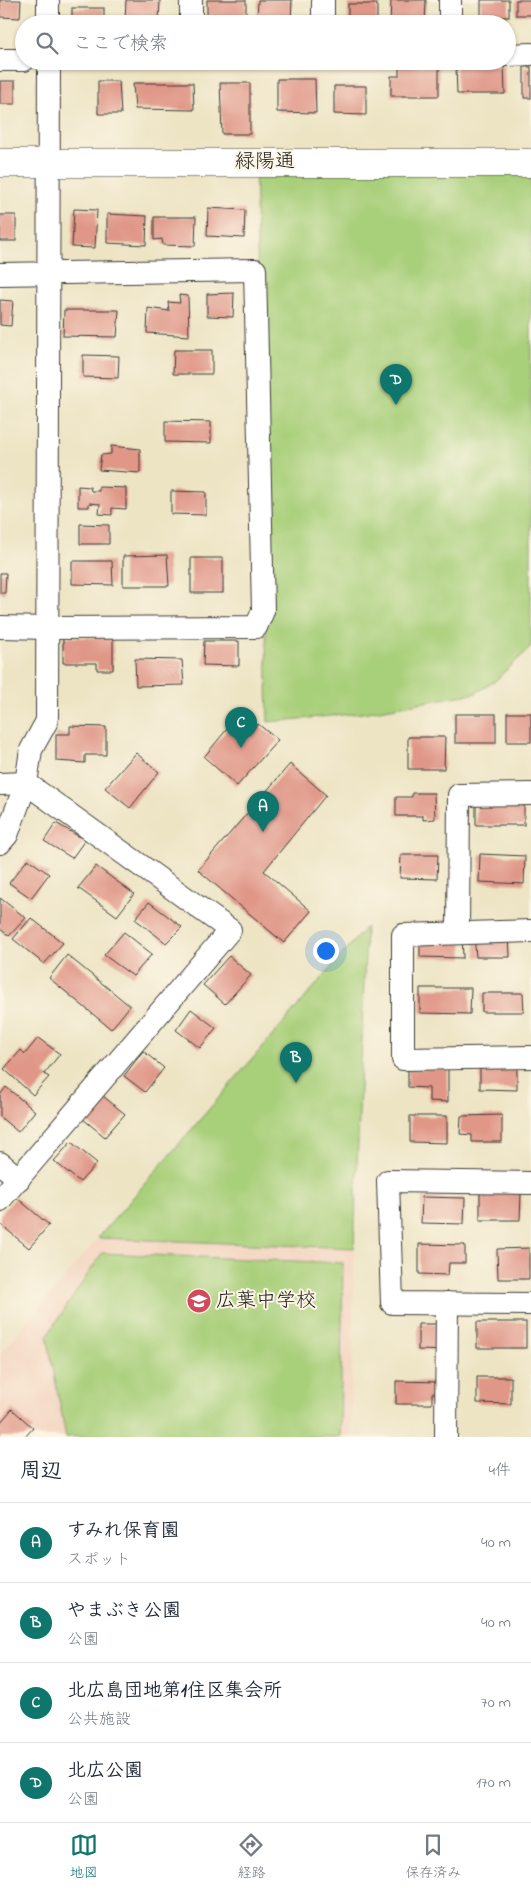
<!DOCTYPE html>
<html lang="ja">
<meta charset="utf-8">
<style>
:root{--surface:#fff;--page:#f6f6f7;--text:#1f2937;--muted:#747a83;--line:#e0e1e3;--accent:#0f766e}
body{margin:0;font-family:"Indie Flower","Klee One",sans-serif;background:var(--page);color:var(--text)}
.you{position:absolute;left:325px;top:950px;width:18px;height:18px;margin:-12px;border:4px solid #fff;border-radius:50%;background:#1a73e8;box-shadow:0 0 0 8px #1a73e833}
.badge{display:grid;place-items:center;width:32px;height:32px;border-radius:50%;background:var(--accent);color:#fff;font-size:16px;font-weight:700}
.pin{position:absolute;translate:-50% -41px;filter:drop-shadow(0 1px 2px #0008)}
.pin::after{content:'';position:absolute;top:26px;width:18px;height:15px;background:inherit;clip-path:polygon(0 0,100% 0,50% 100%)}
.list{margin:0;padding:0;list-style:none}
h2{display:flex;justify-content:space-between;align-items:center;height:65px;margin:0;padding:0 20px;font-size:21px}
h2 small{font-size:16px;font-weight:400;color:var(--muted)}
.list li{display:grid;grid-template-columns:32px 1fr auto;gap:15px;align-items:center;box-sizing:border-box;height:80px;padding:0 20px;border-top:1px solid var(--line)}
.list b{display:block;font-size:19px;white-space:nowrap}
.list p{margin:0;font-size:16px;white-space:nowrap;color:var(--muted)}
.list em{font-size:16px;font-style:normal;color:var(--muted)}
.icon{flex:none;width:28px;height:28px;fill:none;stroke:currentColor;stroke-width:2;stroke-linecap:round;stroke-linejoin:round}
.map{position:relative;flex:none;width:531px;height:1437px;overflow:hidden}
.search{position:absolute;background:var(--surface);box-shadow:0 1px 4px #0004;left:15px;right:15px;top:15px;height:55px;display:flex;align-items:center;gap:12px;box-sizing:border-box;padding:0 18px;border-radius:28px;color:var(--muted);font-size:19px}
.sheet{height:385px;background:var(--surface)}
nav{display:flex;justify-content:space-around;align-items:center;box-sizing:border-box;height:70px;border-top:1px solid var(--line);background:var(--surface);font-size:14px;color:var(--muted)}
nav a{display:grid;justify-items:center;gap:2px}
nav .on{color:var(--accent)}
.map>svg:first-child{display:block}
.built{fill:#f3d4bf}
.green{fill:#a8cf79;stroke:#62764a}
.building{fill:#e09788}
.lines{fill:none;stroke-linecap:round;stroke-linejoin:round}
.street-casing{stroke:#3b3a35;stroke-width:24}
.secondary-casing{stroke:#3b3a35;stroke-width:29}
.street{stroke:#fff;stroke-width:22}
.secondary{stroke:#fff;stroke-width:28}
.labels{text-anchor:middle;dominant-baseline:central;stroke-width:4;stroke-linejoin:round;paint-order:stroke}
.street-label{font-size:20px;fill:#1c1c1c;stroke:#fcf5e5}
.poi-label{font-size:20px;fill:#1c1c1c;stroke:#fcf5e5;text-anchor:start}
</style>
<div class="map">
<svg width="531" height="1437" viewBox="0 0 531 1437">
<rect width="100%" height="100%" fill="#fcf5e5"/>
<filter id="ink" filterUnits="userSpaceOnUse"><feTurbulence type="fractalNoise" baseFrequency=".02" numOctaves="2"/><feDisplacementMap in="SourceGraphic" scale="10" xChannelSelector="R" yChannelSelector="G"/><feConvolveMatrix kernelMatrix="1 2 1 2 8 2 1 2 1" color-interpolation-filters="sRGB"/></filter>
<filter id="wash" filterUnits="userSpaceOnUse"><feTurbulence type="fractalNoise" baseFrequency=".0096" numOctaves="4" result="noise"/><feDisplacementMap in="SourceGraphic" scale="20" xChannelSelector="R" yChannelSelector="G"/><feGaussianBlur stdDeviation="1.12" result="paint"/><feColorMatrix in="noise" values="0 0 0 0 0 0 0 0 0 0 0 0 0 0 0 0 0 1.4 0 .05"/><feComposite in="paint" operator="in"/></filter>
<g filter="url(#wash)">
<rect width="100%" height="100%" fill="#ede4c4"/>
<path class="built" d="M98,1238L354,1248L351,1437H0V1354Z"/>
<g class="green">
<path d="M255,162L531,163V647L495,681L476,693L362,713L268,722Z"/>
<path d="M366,927L354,1248L98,1238Z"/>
<path d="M102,1253L343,1263L340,1437H66L47,1336Z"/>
</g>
<g id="blocks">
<g class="building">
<path d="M0,0H21L20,18L0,17Z"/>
<path d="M126,0H160L159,20H125Z"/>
<rect x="207" y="0" width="39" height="24"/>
<path d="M258,0H292L291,22L257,20Z"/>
<path d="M391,0H426L425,24H390Z"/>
<rect x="481" y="0" width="28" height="17"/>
<rect x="516" y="0" width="15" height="15"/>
<rect x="348" y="4" width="29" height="20"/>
<rect x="72" y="8" width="32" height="16"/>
<path d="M504,65L505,94H457L456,66Z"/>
<path d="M439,66V96H391V76H399V67Z"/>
<rect x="524" y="67" width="7" height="31"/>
<path d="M277,79H315L316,113L277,112Z"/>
<rect x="0" y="81" width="15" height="23"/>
<path d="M98,81H119L121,114H98Z"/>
<path d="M133,83H193L194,110L135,109Z"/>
<path d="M220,83H250V134H222Z"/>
<path d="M334,86H366V115L334,114Z"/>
<path d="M208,208L245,210L244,238L207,236Z"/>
<path d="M74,209L97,210L95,248L72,247Z"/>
<path d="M107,214L147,216L146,245L107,243Z"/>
<rect x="0" y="215" width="16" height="26"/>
<path d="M154,217H196L195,246L163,245L162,239L154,240Z"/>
<path d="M234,293L233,317L207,316V294Z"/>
<path d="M179,295L188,296L189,336L147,333L148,308L169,311L168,302L180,303Z"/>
<path d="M0,300L13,301L11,326L0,325Z"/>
<path d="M64,310H119L117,337L63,336Z"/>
<path d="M174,350H212V374H173Z"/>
<path d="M83,355L119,356L118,378L83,377Z"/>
<path d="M165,421L211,422V443L165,442Z"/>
<path d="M111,446L140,449V473L99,470L101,455L111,454Z"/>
<path d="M78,486L90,487L91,491H99V487L126,488V509L112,508V515L99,514L100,504L89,503V507H78Z"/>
<path d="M171,491L206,492V515L171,514Z"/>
<path d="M80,524L109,525V544H80Z"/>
<path d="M167,555L169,586H123V556Z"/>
<rect x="191" y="558" width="32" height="35"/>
<path d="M72,561H112L113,585L72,584Z"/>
<path d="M0,573H6L5,593H0Z"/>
<path d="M63,637L113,638V670H97V663H63Z"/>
<path d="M204,641H239V666L203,665Z"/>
<path d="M135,659L182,660L184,685L136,686Z"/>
<rect x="507" y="713" width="24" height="29"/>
<rect x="455" y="714" width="41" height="29"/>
<path d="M258,724L278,740L237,786L204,757L228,728L243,740Z"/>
<path d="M70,726L106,727V755H85V763L56,761V734H70Z"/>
<path d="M408,737H445L444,769H408Z"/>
<path d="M136,753L159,772L130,808L105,788Z"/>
<path d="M290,764L326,795L264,871L311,911L284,943L198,870Z"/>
<path d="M412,793H434L435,819L423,820V816H396V797H412Z"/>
<rect x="476" y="796" width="48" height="29"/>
<path d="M56,823L85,840L72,858L44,841Z"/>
<path d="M480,854L525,856L524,884L479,882Z"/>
<path d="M401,855H438L437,879L400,878Z"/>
<path d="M28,859L49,874L31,898L9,883Z"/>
<path d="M96,866L134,894L117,916L78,888Z"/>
<path d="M0,898L26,918L9,936L0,929Z"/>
<path d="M149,902L182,927L166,943L135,919Z"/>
<path d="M31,918L63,943L44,964L13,939Z"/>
<path d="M124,932L152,954L133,976L104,955Z"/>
<path d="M462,934L463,958L420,957V944Z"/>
<path d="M509,934L510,957H476L474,935Z"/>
<path d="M67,955L130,1006L111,1029L49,978Z"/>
<path d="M229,956L251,975L225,1004L203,985Z"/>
<path d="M420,988H471L470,1014L420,1013Z"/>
<path d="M482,993H523L524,1012H482Z"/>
<path d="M191,1009L216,1028L200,1048L176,1030Z"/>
<path d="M38,1038L60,1054L44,1074L49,1077L33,1095L4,1069L21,1050L25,1054Z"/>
<path d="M143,1051L164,1068L145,1092L124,1076Z"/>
<path d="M480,1062H517V1090L480,1089Z"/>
<path d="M408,1069H448V1102L429,1101V1088L408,1087Z"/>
<path d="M6,1087L35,1111L18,1132L0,1117V1095Z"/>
<path d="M103,1096L125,1114L105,1137L83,1119Z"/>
<path d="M502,1115V1142H472V1135L460,1134L461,1116Z"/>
<path d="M410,1116H447V1143L410,1142Z"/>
<path d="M71,1142L97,1163L80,1182L54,1161Z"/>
<path d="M480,1193H521L520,1220H480Z"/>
<path d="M16,1197L49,1225L29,1248L0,1224V1215Z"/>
<path d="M422,1197L465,1198L464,1224L421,1223Z"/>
<path d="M419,1244L465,1245V1263H449L448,1275L419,1274Z"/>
<path d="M529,1248V1279H498L497,1249Z"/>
<rect x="477" y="1322" width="49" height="26"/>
<path d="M418,1324H448L449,1351L418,1350Z"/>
<path d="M477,1377H511V1404L477,1403Z"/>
<path d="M396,1381L440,1382L441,1394L432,1393V1404H396Z"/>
<path d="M12,1409L33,1428L25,1437H0V1423Z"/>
</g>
</g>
</g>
<g filter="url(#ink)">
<use href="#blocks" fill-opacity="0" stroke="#3b3a35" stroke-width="1"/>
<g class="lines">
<defs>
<g id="street">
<path d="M48,0V24"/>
<path d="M191,0V24"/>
<path d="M323,0V24"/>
<path d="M450,24V0"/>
<path d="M507,55L531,54"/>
<path d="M0,60H24"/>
<path d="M0,274L255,270L263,611L256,627L49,628L0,627"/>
<path d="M0,784L26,783L230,930L0,1200"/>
<path d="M0,843L7,835L26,783L31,750L47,721L49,61"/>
<path d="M531,931L403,935V1059L531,1057"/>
<path d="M458,932L459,795L531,794"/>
<path d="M0,1163L19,1179"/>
<path d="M531,1183L388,1181L392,1303L531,1304"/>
<path d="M446,1437L447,1303"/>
</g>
<path id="secondary" d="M0,163H531"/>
</defs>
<use href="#street" class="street-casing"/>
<use href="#secondary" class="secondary-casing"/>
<use href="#street" class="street"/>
<use href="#secondary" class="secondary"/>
</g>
</g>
<defs>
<symbol id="school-disc" viewBox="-11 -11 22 22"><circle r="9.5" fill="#d1495b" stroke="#fcf5e5"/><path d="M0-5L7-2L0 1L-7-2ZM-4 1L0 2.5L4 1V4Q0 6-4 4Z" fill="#fff"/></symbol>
</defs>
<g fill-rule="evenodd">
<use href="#school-disc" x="185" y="1287" width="28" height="28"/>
</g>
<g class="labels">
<g class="street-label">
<text x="265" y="162">緑陽通</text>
</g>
<g class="poi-label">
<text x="216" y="1301">広葉中学校</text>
</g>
</g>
</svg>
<div class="you"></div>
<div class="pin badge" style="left:263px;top:832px">A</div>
<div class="pin badge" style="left:296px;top:1083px">B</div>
<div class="pin badge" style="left:241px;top:748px">C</div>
<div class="pin badge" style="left:396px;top:405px">D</div>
<div class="search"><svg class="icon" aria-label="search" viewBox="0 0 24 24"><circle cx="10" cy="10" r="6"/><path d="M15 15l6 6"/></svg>ここで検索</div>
</div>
<section class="sheet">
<h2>周辺<small>4件</small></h2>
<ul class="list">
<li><span class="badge">A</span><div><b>すみれ保育園</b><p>スポット</p></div><em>40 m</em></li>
<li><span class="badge">B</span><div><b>やまぶき公園</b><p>公園</p></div><em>40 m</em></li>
<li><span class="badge">C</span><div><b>北広島団地第1住区集会所</b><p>公共施設</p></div><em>70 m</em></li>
<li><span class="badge">D</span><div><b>北広公園</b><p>公園</p></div><em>170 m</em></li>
</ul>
</section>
<nav>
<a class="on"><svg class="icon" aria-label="map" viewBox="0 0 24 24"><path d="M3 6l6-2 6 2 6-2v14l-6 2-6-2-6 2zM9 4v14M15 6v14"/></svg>地図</a>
<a><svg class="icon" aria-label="directions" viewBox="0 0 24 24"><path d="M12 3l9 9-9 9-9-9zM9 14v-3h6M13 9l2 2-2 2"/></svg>経路</a>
<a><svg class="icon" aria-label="saved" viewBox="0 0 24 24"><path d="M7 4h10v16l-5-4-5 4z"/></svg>保存済み</a>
</nav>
